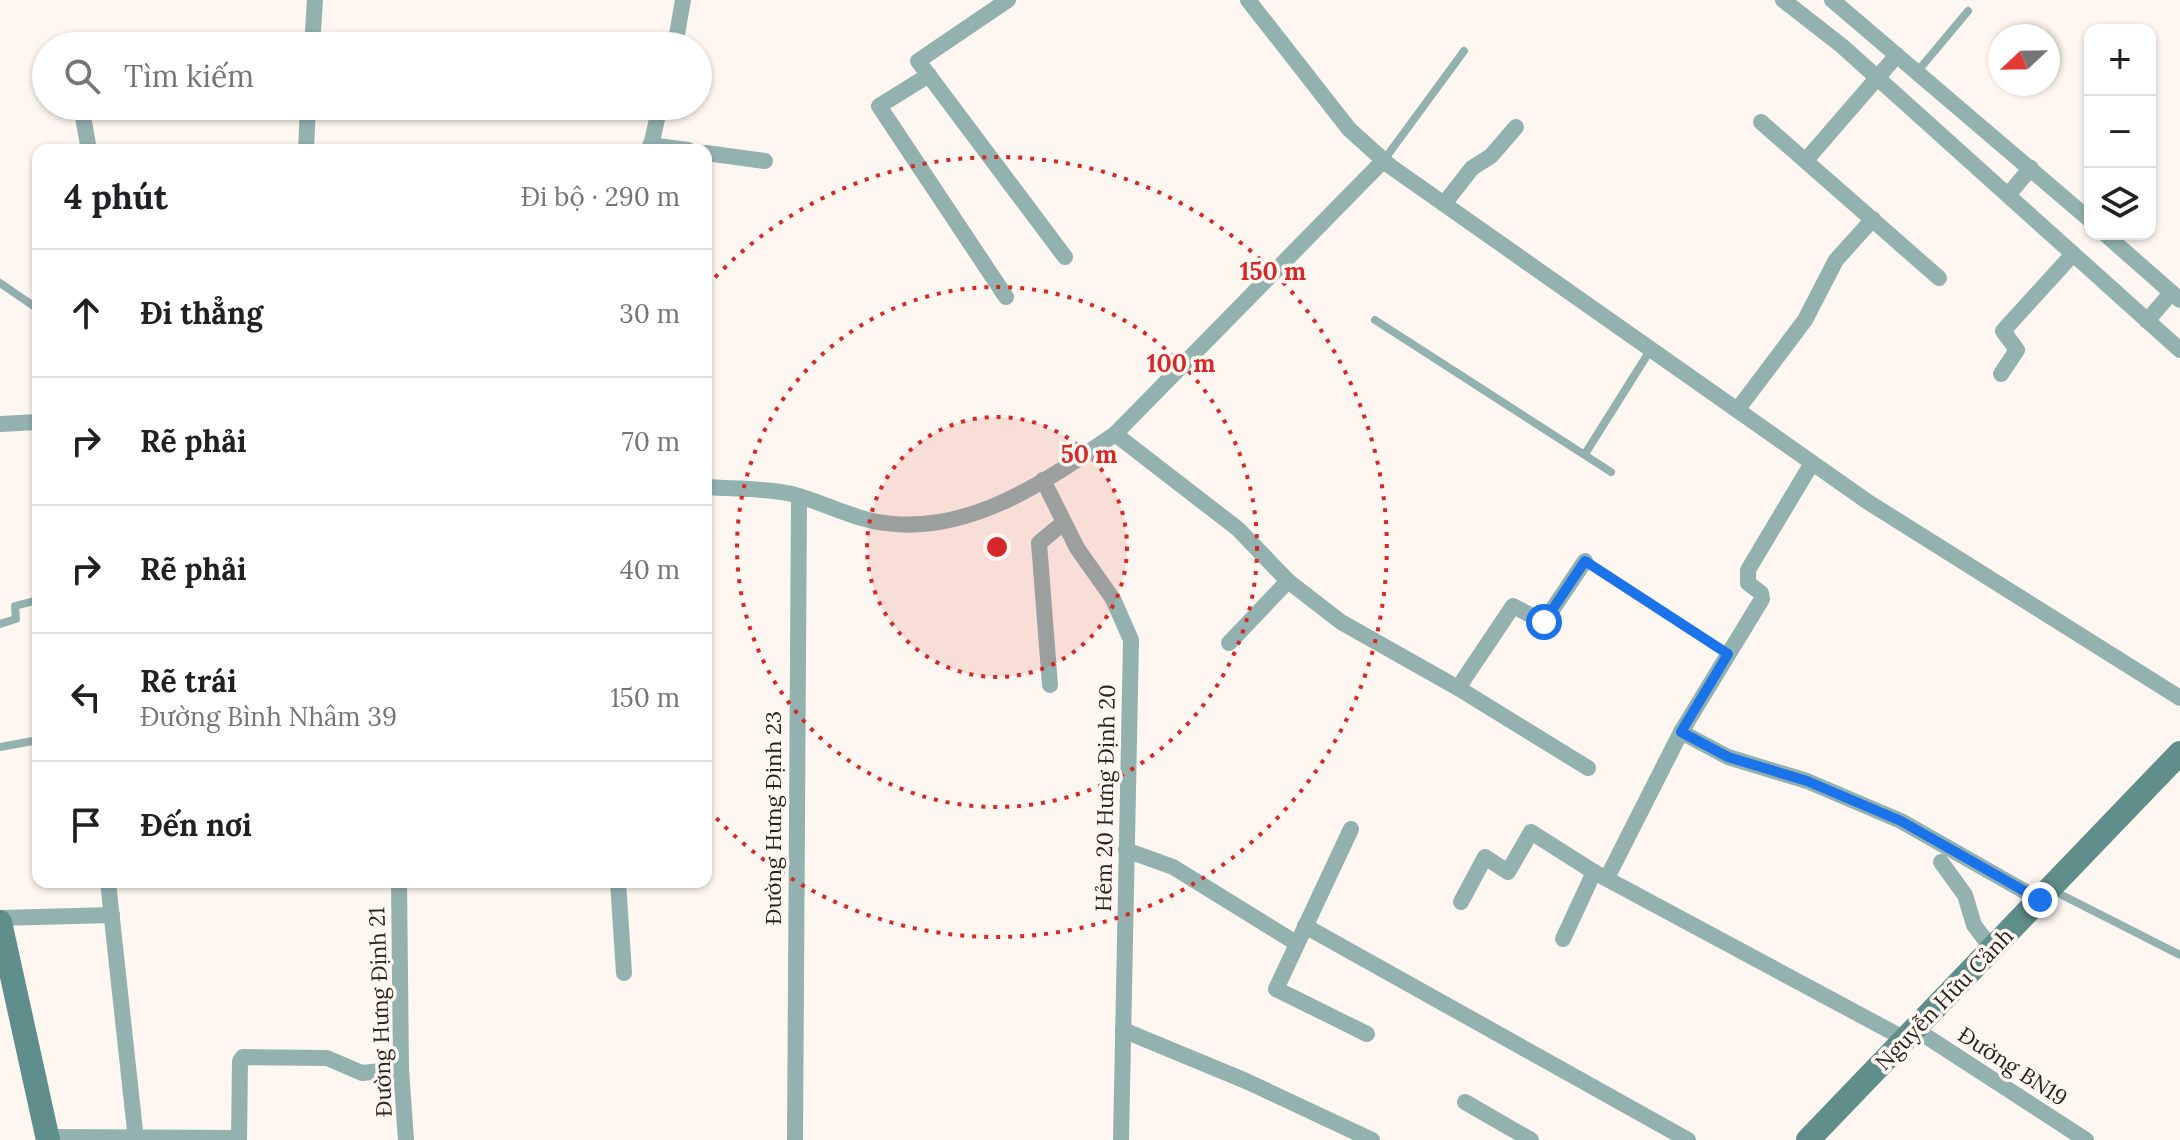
<!DOCTYPE html>
<html lang="vi">
<meta charset="utf-8">
<style>
:root{--surface:#fff;--page:#f2f2f2;--text:#202124;--muted:#757577;--line:#e0e0e0}
body{margin:0;font-family:Lora,serif;background:var(--page);color:var(--text)}
.controls{position:absolute;right:24px;top:24px;display:grid;overflow:hidden;border-radius:16px;box-shadow:0 2px 6px #0004}
.controls button{width:72px;height:72px;display:grid;place-items:center;padding:0;border:0;border-bottom:2px solid var(--line);background:var(--surface);color:var(--text);font:40px sans-serif}
.compass{position:absolute;left:1988px;top:24px;width:72px;height:72px;border-radius:50%;background:var(--surface);box-shadow:0 2px 6px #0004;rotate:248deg}
.stop{position:absolute;width:24px;height:24px;margin:-18px;border:6px solid #1a73e8;border-radius:50%;background:#fff}
.stop.end{background:#1a73e8;border-color:#fff;box-shadow:0 2px 8px #0008}
.list{margin:0;padding:0;list-style:none}
h2{display:flex;justify-content:space-between;align-items:center;height:104px;margin:0;padding:0 32px;font-size:34px}
h2 small{font-size:26px;font-weight:400;color:var(--muted)}
.list li{display:grid;grid-template-columns:52px 1fr auto;gap:24px;align-items:center;box-sizing:border-box;height:128px;padding:0 32px;border-top:2px solid var(--line)}
.list b{display:block;font-size:30px;white-space:nowrap}
.list p{margin:0;font-size:26px;white-space:nowrap;color:var(--muted)}
.list em{font-size:26px;font-style:normal;color:var(--muted)}
.icon{flex:none;width:44px;height:44px;fill:none;stroke:currentColor;stroke-width:2;stroke-linecap:round;stroke-linejoin:round}
.map{position:relative;flex:none;width:2180px;height:1140px;overflow:hidden}
.search{position:absolute;background:var(--surface);box-shadow:0 2px 6px #0004;left:32px;top:32px;width:680px;height:88px;display:flex;align-items:center;gap:20px;box-sizing:border-box;padding:0 28px;border-radius:44px;color:var(--muted);font-size:30px}
.panel{position:absolute;background:var(--surface);box-shadow:0 2px 6px #0004;left:32px;top:144px;width:680px;height:744px;border-radius:16px}
.map>svg:first-child{display:block}
.lines{fill:none;stroke-linecap:round;stroke-linejoin:round}
.lane{stroke:#93b1af;stroke-width:8}
.street{stroke:#93b1af;stroke-width:16}
.secondary{stroke:#608e8b;stroke-width:24}
.route{stroke:#1a73e8;stroke-width:10}
.ring{fill:none;stroke:#d62828;stroke-width:4;stroke-dasharray:4 8}
.labels{text-anchor:middle;dominant-baseline:central;stroke-width:7;stroke-linejoin:round;paint-order:stroke}
.street-label{font-size:22px;fill:#29231d;stroke:#fef7f1}
.centre{fill:#d62828;stroke:#fef7f1;stroke-width:4}
.ring-label{font-size:24px;text-anchor:middle;font-weight:bold;fill:#d62828;stroke:#fef7f1;stroke-width:7;stroke-linejoin:round;paint-order:stroke}
</style>
<div class="map">
<svg width="2180" height="1140" viewBox="0 0 2180 1140">
<rect width="100%" height="100%" fill="#fef7f1"/>
<g class="lines">
<g class="lane">
<path d="M1917,72L1968,11"/>
<path d="M1384,160L1464,51"/>
<path d="M0,283L38,309"/>
<path d="M1375,320L1611,472"/>
<path d="M1585,454L1651,349"/>
<path d="M1585,561L1728,654"/>
<path d="M0,624L16,619L15,606L38,600"/>
<path d="M0,747L38,740"/>
<path d="M2054,891L2180,955"/>
</g>
<g class="street">
<path d="M1008,0L918,61L1065,257"/>
<path d="M1248,0L1349,129L1390,166L1868,502L2180,698"/>
<path d="M1783,0L1842,46L2180,350"/>
<path d="M1832,0L2090,220"/>
<path d="M312,46L315,0"/>
<path d="M675,46L683,0"/>
<path d="M929,75L879,106L1006,297"/>
<path d="M81,106L89,150"/>
<path d="M1761,122L1939,278"/>
<path d="M650,145L688,150"/>
<path d="M306,150L308,106"/>
<path d="M650,150L660,106"/>
<path d="M706,153L765,161"/>
<path d="M1807,159L1897,55"/>
<path d="M2008,195L2031,168"/>
<path d="M1444,204L1472,168L1491,156L1516,127"/>
<path d="M2105,234L2180,300"/>
<path d="M2147,321L2171,293"/>
<path d="M2001,374L2017,350L2003,331L2073,254"/>
<path d="M1738,409L1805,320L1836,260L1873,219"/>
<path d="M0,424L38,422"/>
<path d="M1115,434L1238,529L1288,581L1341,622L1458,688L1588,768"/>
<path d="M1043,480L1077,548L1113,599L1131,640L1121,1140"/>
<path d="M706,487C733,489 765,488 792,494C819,501 845,515 873,521C963,540 1045,482 1115,434L1383,161"/>
<path d="M1229,643L1288,581"/>
<path d="M1050,685L1039,543L1063,523"/>
<path d="M1458,688L1513,606L1544,622L1585,561"/>
<path d="M1681,732L1728,757L1807,781L1901,821L2040,900"/>
<path d="M1351,829L1276,989L1367,1034"/>
<path d="M1126,850L1173,867L1296,943"/>
<path d="M1941,862L1965,895L1974,925L1992,949"/>
<path d="M1607,878L1681,732L1762,599L1761,593L1748,583V570L1812,463"/>
<path d="M108,882L136,1140"/>
<path d="M399,882L401,1069L406,1140"/>
<path d="M618,882L624,973"/>
<path d="M1461,902L1485,857L1508,872L1531,832L1594,872L1905,1039"/>
<path d="M0,918L112,915"/>
<path d="M1305,926L1688,1140"/>
<path d="M1563,939L1594,872"/>
<path d="M1915,1029L2086,1140"/>
<path d="M1123,1030L1246,1081L1372,1140"/>
<path d="M1465,1102L1531,1140"/>
<path d="M48,1137L239,1138"/>
<path d="M239,1140L240,1061L243,1057L327,1058L362,1073L401,1069"/>
<path d="M795,1140L799,497"/>
</g>
<g class="secondary">
<path d="M0,922L48,1140"/>
<path d="M1808,1140L2180,753"/>
</g>
</g>
<g class="lines">
<path class="route" d="M1544,622L1585,561L1728,654L1681,732L1728,757L1807,781L1901,821L2040,900"/>
</g>
<circle cx="997" cy="547" r="130" fill="#d62828" fill-opacity=".12"/>
<g class="ring">
<circle cx="997" cy="547" r="130"/>
<circle cx="997" cy="547" r="260"/>
<path d="M707 286A390 390 0 1 1 707 808"/>
</g>
<g class="labels">
<g class="street-label">
<text transform="translate(1105 798) rotate(-89)">Hẻm 20 Hưng Định 20</text>
<text transform="translate(773 818) rotate(-90)">Đường Hưng Định 23</text>
<text transform="translate(1944 999) rotate(-46)">Nguyễn Hữu Cảnh</text>
<text transform="translate(380 1012) rotate(-92)">Đường Hưng Định 21</text>
<text transform="translate(2013 1066) rotate(33)">Đường BN19</text>
</g>
</g>
<circle cx="997" cy="547" r="12" class="centre"/>
<g class="ring-label">
<text x="1273" y="280">150 m</text>
<text x="1181" y="372">100 m</text>
<text x="1089" y="463">50 m</text>
</g>
</svg>
<div class="controls">
<button>+</button>
<button>−</button>
<button><svg class="icon" aria-label="layers" viewBox="0 0 24 24"><path d="M12 4l9 5-9 5-9-5zM3 14l9 5 9-5"/></svg></button>
</div>
<svg class="compass" viewBox="-18 -18 36 36"><path d="M0-13l5 13h-10z" fill="#e53935"/><path d="M0 13l5-13h-10z" fill="#757577"/></svg>
<div class="stop" style="left:1544px;top:622px"></div>
<div class="stop end" style="left:2040px;top:900px"></div>
<div class="search"><svg class="icon" aria-label="search" viewBox="0 0 24 24"><circle cx="10" cy="10" r="6"/><path d="M15 15l6 6"/></svg>Tìm kiếm</div>
<section class="panel">
<h2>4 phút<small>Đi bộ · 290 m</small></h2>
<ul class="list">
<li><svg class="icon" aria-label="ahead" viewBox="0 0 24 24"><path d="M12 20V5M6 11l6-6 6 6"/></svg><div><b>Đi thẳng</b></div><em>30 m</em></li>
<li><svg class="icon" aria-label="right" viewBox="0 0 24 24"><path d="M7 20v-9h11M14 6l5 5-5 5"/></svg><div><b>Rẽ phải</b></div><em>70 m</em></li>
<li><svg class="icon" aria-label="right" viewBox="0 0 24 24"><path d="M7 20v-9h11M14 6l5 5-5 5"/></svg><div><b>Rẽ phải</b></div><em>40 m</em></li>
<li><svg class="icon" aria-label="left" viewBox="0 0 24 24"><path d="M17 20v-9H6M10 6l-5 5 5 5"/></svg><div><b>Rẽ trái</b><p>Đường Bình Nhâm 39</p></div><em>150 m</em></li>
<li><svg class="icon" aria-label="arrive" viewBox="0 0 24 24"><path d="M6 21V4h12l-3 4 3 4H6"/></svg><div><b>Đến nơi</b></div></li>
</ul>
</section>
</div>
